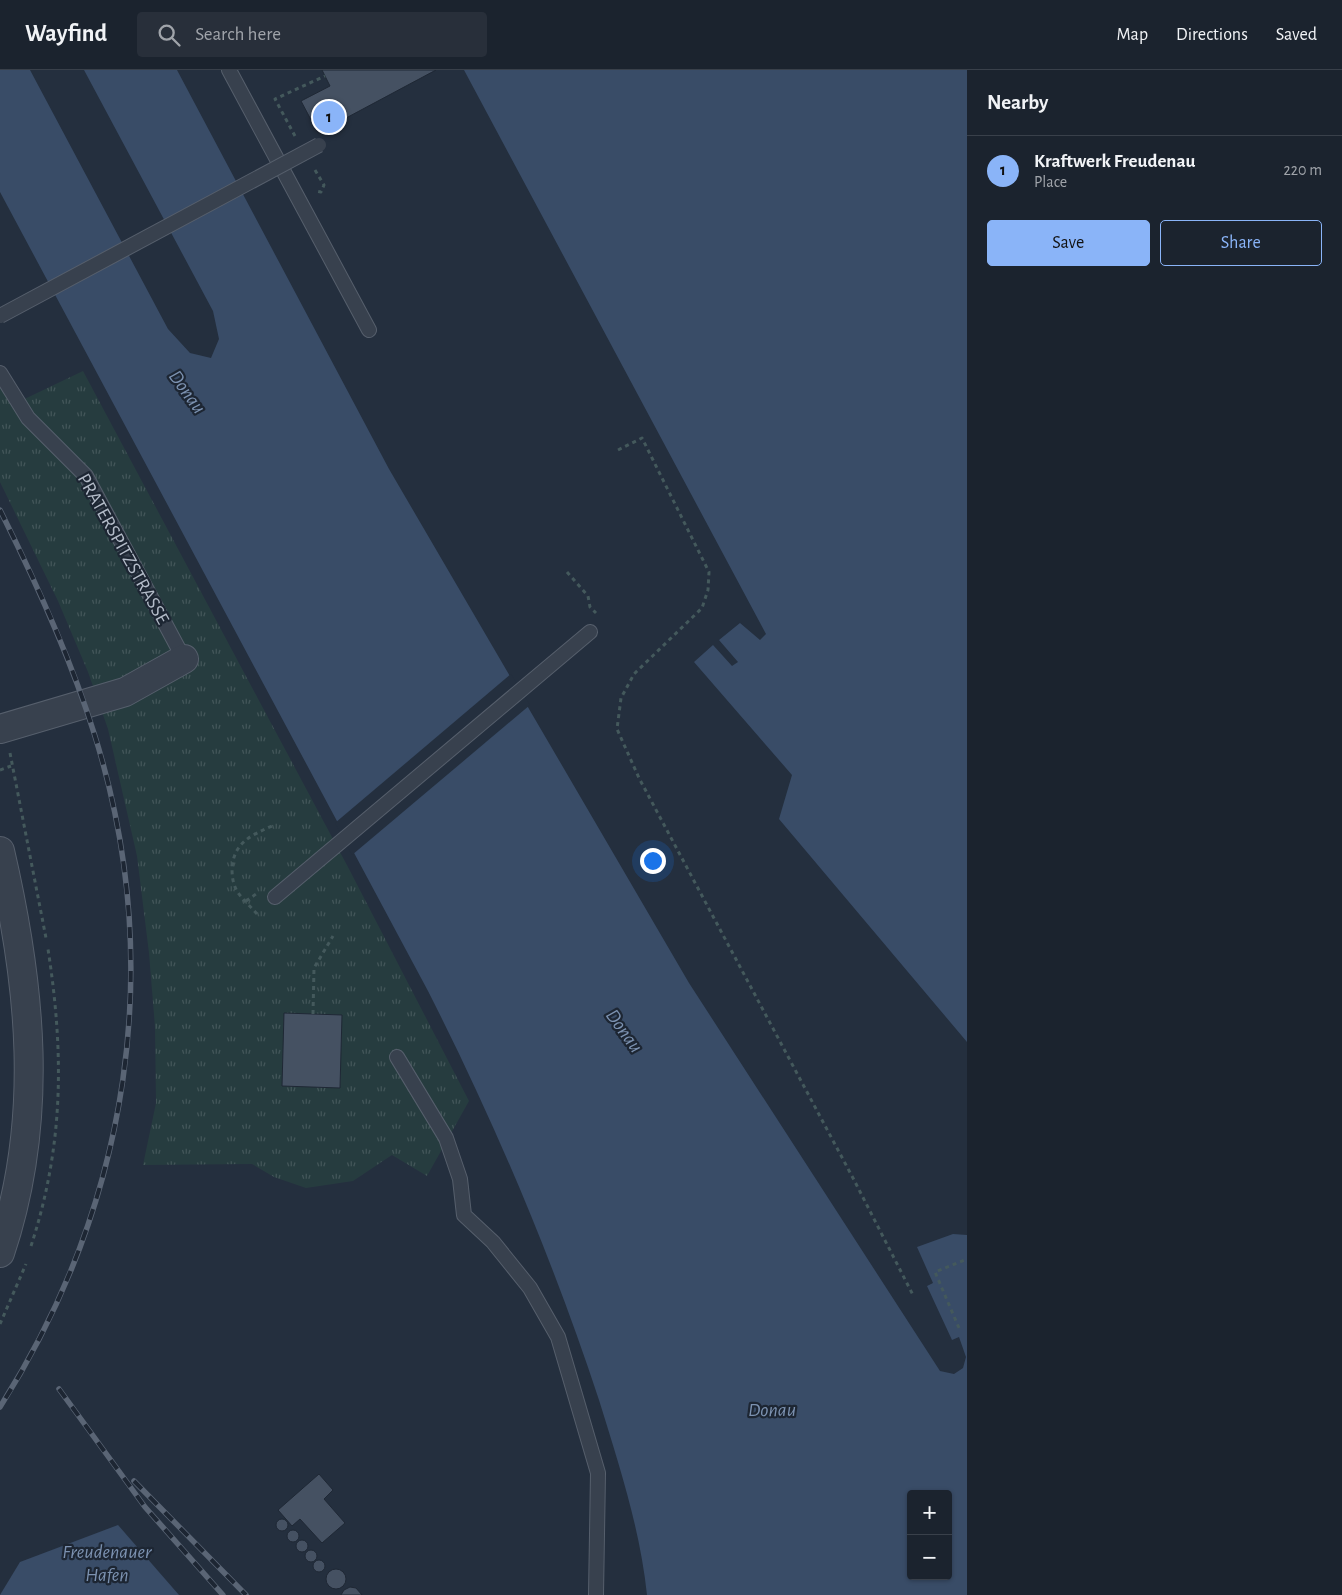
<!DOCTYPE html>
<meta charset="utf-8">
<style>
:root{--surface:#1b232e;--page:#282f3a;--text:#f1f3f6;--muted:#a0a4aa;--line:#39404a;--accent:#8ab4f8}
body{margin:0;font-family:"Alegreya Sans",sans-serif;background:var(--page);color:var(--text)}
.controls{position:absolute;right:15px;bottom:15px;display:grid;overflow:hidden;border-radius:5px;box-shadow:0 1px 4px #0004}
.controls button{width:45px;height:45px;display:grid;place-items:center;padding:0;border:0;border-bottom:1px solid var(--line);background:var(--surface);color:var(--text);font:25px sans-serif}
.you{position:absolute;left:652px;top:790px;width:18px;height:18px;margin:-12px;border:4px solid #fff;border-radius:50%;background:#1a73e8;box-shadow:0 0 0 8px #1a73e833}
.badge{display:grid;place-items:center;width:32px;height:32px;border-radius:50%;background:var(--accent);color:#111;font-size:16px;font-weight:700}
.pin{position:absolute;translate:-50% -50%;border:2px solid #fff;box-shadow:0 1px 5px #0006}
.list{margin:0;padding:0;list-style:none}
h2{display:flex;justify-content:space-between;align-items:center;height:65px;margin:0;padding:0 20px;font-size:21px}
h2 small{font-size:16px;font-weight:400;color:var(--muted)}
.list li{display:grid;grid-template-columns:32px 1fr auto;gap:15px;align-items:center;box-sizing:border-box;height:70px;padding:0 20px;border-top:1px solid var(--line)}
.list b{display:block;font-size:19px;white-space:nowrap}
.list p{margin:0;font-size:16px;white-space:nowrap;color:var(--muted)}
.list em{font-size:16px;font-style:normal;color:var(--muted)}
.actions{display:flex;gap:10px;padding:15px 20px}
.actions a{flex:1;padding:11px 0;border:1px solid var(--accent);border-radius:5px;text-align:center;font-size:18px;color:var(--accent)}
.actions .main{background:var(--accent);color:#111}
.icon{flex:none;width:28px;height:28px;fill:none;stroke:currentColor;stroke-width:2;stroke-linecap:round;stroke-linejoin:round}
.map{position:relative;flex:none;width:967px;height:1525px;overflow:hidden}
header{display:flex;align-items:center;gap:30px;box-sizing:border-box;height:70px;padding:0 25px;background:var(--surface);border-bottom:1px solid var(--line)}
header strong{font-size:24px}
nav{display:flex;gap:28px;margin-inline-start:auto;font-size:18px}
.search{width:350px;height:45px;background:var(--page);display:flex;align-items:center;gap:12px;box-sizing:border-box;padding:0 18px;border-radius:5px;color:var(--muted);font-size:19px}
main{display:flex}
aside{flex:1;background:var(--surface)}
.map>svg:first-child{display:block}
.park{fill:url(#park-tufts)}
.water{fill:#394c67;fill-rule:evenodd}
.pier{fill:#242f3e}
.building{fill:#455162;stroke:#1f2835}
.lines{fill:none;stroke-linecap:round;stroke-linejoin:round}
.service-casing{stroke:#565f6c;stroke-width:16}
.minor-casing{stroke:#565f6c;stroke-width:30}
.path{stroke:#44595c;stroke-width:3;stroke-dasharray:4 4;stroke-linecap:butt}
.service{stroke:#38414e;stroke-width:14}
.minor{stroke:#38414e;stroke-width:28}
.rail-casing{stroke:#5a6575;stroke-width:5.5}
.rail{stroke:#1d2633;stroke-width:4;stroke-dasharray:11;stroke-linecap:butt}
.service-bridge-casing{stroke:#565f6c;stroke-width:16;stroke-linecap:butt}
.service-bridge{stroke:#38414e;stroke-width:14}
.labels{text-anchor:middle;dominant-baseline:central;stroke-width:4.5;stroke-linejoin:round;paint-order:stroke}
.street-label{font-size:19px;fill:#b4bcc9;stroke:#1d2633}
.water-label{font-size:20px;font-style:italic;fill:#7c92b1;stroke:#1d2633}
</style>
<header>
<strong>Wayfind</strong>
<div class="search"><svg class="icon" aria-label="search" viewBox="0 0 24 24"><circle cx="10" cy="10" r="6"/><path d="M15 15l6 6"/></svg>Search here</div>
<nav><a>Map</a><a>Directions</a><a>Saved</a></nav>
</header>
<main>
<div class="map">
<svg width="967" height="1525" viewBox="0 0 967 1525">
<defs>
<pattern id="park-tufts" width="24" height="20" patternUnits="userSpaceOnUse" patternTransform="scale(1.25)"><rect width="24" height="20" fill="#263c3f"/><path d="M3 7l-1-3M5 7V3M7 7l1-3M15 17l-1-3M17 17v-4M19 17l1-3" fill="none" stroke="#435659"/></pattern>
</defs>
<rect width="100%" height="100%" fill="#242f3e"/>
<path class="park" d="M83,301L349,799L469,1031L427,1106L392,1085L353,1111L306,1118L274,1107L252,1094L143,1095L156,1033L155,957L149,883L137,786L108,659L88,602L58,531L0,412V311L12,335Z"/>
<g class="water">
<path d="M0,0H30L168,259L190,283L211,288L219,269L213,241L84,0H177L389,399L689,913L940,1301L954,1304L963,1298L966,1287L959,1267L952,1270L927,1216L933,1213L917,1177L953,1164L967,1165V1525H647C640,1458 619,1395 599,1330C553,1190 495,1053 428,921L0,122ZM911,1424H948V1506H911Z"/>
<path d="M464,0H967V972L779,749L792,705L694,592L713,575L732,596L738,592L719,570L740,553L760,570L766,564Z"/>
<path d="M118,1455L179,1525H0L20,1492Z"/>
</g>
<path class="pier" d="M511,604L530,635L352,785L335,753Z"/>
<g class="building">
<path d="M322,0H436L318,63L301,31L330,16Z"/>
<path d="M284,943L342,945L340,1018L282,1016Z"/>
<path d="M319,1404L333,1420L324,1429L345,1453L322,1473L300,1449L292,1456L278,1440Z"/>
<circle cx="282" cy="1455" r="6"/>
<circle cx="293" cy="1466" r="6"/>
<circle cx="302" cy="1476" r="6"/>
<circle cx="311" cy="1486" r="6"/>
<circle cx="319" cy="1496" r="6"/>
<circle cx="336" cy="1509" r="10"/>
<path d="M350,1517L356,1518L362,1525H341L344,1520Z"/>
</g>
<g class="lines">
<defs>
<g id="service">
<path d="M229,0L369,260"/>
<path d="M0,303L28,348L86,406L184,589"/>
<path d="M275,827L590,562"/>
<path d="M397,987L446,1068L460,1109L464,1145L493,1172L530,1218L558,1267L598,1403L596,1525"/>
</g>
<g id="minor">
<path d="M0,659L125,622L184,589"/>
<path d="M0,781C31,915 45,1049 0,1183"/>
</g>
</defs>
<use href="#service" class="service-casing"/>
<use href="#minor" class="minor-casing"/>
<g class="path">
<path d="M295,66L275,29L325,6"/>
<path d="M315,100L324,115L321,122L316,121"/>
<path d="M618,380L642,368L709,502L708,520L702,538L634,604L621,628L617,659L639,708L853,1108L914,1227"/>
<path d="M567,502L588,526L590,537L596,543"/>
<path d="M10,683L46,868"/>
<path d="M0,700L11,696"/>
<path d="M246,831L256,824"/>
<path d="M257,844C251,837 244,831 239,824C233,816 232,807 232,798C234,772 252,765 272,756"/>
<path d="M313,944L314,898L333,866"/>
<path d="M31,1176C64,1075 64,983 48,879"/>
<path d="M0,1254L26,1194"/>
<path d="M959,1258L935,1202L967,1189"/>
</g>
<use href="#service" class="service"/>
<use href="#minor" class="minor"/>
<defs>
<g id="rail">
<path d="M0,440C36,512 70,586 94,663C167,894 129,1134 0,1337"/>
<path d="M59,1319L145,1437L223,1525"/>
<path d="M134,1411L246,1525"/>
</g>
</defs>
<use href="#rail" class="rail-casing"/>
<use href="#rail" class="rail"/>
<defs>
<path id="service-bridge" d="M0,246L319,75"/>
</defs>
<use href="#service-bridge" class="service-bridge-casing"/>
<use href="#service-bridge" class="service-bridge"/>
</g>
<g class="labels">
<g class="street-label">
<text transform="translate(123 479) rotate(61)">PRATERSPITZSTRASSE</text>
</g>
<g class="water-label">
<text transform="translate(187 322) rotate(54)">Donau</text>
<text transform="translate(624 961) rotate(54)">Donau</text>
<text x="772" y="1340">Donau</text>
<text x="107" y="1482">Freudenauer<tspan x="107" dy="23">Hafen</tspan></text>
</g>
</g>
</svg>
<div class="controls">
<button>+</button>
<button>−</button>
</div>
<div class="you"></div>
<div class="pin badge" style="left:329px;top:47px">1</div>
</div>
<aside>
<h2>Nearby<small></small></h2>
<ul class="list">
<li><span class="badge">1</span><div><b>Kraftwerk Freudenau</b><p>Place</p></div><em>220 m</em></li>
</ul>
<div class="actions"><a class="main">Save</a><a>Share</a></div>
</aside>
</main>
